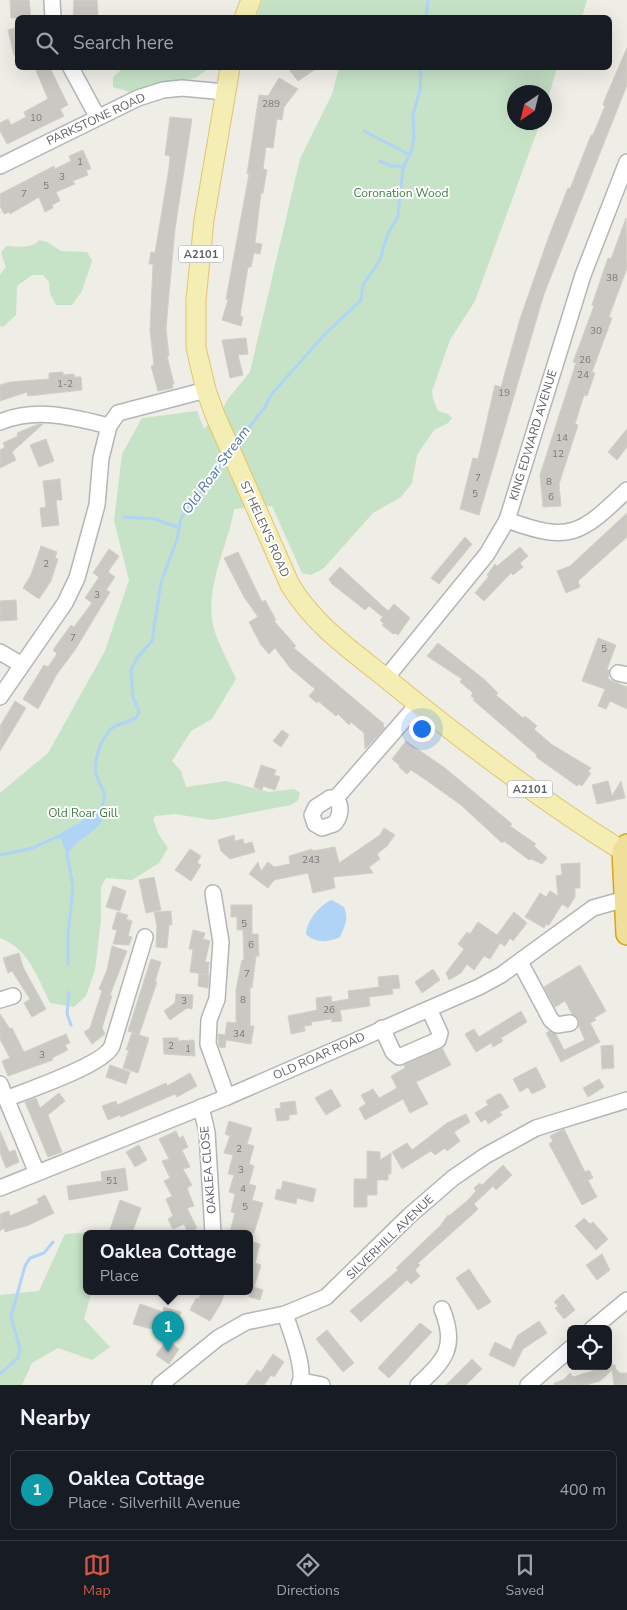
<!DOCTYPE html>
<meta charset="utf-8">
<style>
:root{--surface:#171b24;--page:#20242c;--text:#f1f3f6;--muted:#9ea1a6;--line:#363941;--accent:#d55746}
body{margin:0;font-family:"Nunito Sans",sans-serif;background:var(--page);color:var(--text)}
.controls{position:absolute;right:15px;bottom:15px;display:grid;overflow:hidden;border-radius:8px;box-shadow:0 5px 20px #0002}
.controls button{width:45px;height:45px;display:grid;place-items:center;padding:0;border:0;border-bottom:1px solid var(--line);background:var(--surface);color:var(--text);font:25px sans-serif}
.compass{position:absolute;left:507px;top:85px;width:45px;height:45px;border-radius:50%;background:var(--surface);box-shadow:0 5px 20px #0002;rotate:215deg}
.you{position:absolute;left:421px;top:728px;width:18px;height:18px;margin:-12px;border:4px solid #fff;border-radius:50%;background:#1a73e8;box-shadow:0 0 0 8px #1a73e833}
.badge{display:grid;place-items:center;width:32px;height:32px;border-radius:50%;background:var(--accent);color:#fff;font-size:16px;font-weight:700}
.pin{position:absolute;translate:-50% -41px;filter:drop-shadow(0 1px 2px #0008)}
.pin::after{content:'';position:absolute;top:26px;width:18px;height:15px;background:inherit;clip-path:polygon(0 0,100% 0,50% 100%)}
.popup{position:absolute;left:83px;top:1230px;width:170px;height:65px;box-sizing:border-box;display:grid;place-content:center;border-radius:8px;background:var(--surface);filter:drop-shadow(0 1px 4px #0005);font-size:16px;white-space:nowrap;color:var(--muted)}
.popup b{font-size:19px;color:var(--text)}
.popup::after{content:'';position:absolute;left:50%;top:100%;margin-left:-10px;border:10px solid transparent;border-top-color:var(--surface)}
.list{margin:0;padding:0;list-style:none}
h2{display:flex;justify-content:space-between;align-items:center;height:65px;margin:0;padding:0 20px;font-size:21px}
h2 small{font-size:16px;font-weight:400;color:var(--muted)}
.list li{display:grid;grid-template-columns:32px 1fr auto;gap:15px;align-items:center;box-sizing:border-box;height:80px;margin:0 10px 10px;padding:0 10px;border:1px solid var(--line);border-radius:8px}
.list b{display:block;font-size:19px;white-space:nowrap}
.list p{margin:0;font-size:16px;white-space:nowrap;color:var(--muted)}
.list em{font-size:16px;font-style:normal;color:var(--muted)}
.icon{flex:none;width:28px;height:28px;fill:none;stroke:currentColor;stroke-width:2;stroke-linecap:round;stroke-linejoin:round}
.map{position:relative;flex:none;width:627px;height:1385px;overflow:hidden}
.search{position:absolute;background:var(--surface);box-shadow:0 5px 20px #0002;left:15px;right:15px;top:15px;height:55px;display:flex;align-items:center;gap:12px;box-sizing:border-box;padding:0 18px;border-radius:8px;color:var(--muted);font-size:19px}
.sheet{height:155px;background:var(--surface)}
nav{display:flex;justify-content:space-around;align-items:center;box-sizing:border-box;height:70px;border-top:1px solid var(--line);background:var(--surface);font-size:14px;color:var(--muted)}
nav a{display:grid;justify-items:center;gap:2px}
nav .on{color:var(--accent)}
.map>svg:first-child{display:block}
.green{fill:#c6e3c7}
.water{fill:#b0d4f5}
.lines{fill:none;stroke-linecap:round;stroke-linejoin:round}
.stream{stroke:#b0d4f5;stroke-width:3}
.building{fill:#cac8c3;stroke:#d2cfc5}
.minor-casing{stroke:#b3b6b9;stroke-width:18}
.major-casing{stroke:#e1c56d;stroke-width:21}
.highway-casing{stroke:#d9a51c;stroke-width:24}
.minor{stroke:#fff;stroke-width:15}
.major{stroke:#f5eeb4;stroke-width:19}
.highway{stroke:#f0de9b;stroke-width:21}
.labels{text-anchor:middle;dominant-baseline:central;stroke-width:4;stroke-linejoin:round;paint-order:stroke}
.number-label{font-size:10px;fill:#797b7c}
.shield{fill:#fff;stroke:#8e9093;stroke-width:1}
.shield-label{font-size:11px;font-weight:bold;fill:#5e6165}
.street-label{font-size:12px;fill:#5e6165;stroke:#fff}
.park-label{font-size:12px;fill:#408146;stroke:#fff}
.water-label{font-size:14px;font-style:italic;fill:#4e75a6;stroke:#fff}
</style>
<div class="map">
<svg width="627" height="1385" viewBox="0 0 627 1385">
<rect width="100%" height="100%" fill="#eeede6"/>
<g class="green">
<path d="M262,0H587L582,17H257Z"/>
<path d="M123,68H210L195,78L167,83L137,94L113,87V77Z"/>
<path d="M339,68H557L545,108L544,92H514V122L540,123L475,301L450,340L432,391L433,399L438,411L448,414L452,418L448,423L434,430L417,455L412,483L401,497L373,513L324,568L311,575L302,573L272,506L234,509C228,547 205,585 213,625C217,643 229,662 236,679L212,719L191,731L172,761L181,771L186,787L226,781L269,792L294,789L300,793L298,800L291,805L212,820L175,814L155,816L153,819L159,835L168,848L159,863L132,880L106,878L101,887V920L95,970L86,996L74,1007L50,1003C38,978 28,948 0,938V793L48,753L105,651L129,580L114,521L122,454L142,418L197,411L204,429L223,409L227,400L250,372L300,159L332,94Z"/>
<path d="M40,240L47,242L61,251L87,252L92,261L82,291L72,305H56L50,293L49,282L43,275H32L17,286L16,315L3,327L0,326V275L6,267L1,253L6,246C20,246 28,250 40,240Z"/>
<path d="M92,1232L94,1233H87V1291H92L84,1319L110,1347L92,1360L58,1348L32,1363L22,1385H0V1295L39,1291L65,1234Z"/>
</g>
<g class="water">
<path d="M103,803L106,815C96,835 75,838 67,856L61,838L49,840L82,821Z"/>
<path d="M332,900L344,907C349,919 345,925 340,937C329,942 316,944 306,934C307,921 319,905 332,900Z"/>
</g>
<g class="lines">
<g class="stream">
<path d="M426,18L428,0"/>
<path d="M364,131L410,155"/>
<path d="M380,161L392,166H404"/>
<path d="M236,444L265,407L271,395L326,333L361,300L363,285L380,260L387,236L398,216L403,168L411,152L414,138L413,115L420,90L421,68"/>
<path d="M124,517L156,519L179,528"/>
<path d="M102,806C109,791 99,787 96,774C93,761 101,740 110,730C115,723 130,723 137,717L139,711L133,697L131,670L137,658L152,641L161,582L177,540L181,518L227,457"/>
<path d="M67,853L73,887L68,934V964"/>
<path d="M0,855L33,848L52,839"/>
<path d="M69,992L67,1014L71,1025"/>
<path d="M0,1374L18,1358L20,1349L11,1317L25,1266L30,1258L44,1253L53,1242"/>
</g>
</g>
<g class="building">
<path d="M10,0H29L31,18H11Z"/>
<path d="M74,0H97L98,18H73Z"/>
<path d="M18,27V55H14L8,30Z"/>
<path d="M627,48V85L544,294L479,515L460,509L473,458L478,459L495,385L501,387L520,319L549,236L568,188L570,189L591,135H593L605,106L603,105L607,94Z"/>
<path d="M35,68H50L68,105L60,109L64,116L7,144L0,131V123L8,119L11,125L26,117L24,112L48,99Z"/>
<path d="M288,68H317L298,81Z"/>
<path d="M279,78L298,89L284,107L282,120L277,119L273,148L266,147L263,169L267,170L263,193H261L255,243L262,244L260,254L254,253L251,267H248L240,316L243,317L241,326L222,320L228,300L226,299L249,174H247L259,95L268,96Z"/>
<path d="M170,117L192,119L175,229L168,305L166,329L169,356H167L174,384L172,385L173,388L158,391L151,366L154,365L150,331L153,264H149L151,252L155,253L169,168L170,156L165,155Z"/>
<path d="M83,150L91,169L86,170L88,175L73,181L75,184L56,192L60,201L52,205L53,208L45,212L39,197L10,214L9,212L4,214L0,206V194L54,166L55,169L71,161L69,156Z"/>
<path d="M626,218L627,268L609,317L612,318L592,372L595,373L587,396L584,395L575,424L578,425L559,484L561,506L543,507L540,475L576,363L573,362L594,306L592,305L608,258L611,259Z"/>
<path d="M246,338L248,354L238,355L243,375L230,378L222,340Z"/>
<path d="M63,372V375L74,374V377H81L82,390L28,396L27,392L0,401V385L10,382L49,379V373Z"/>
<path d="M39,424H43L12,452L16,460L0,468V450L5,447L3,443L18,436L17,433Z"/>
<path d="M627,429V447L617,460L608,452Z"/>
<path d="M46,439L54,461L39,467L30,445Z"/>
<path d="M60,479L62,500H56L59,525L42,527L40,508L46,507L43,481Z"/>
<path d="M627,513V537L578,581L580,587L566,593L557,571L570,566Z"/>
<path d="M465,537L472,544L439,584L431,578Z"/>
<path d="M41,546L57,552L55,558L58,559L51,581L39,599L23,588L31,575Z"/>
<path d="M520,547L528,556L520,563L523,567L513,575L511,573L484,601L475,593L489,576L487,575L495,564L497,566Z"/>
<path d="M109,549L119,556L108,572L115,577L106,590L110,592L75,650L57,674L38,709L23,699L44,665L48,667L57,654L53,650L71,625L74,627L92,603L85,598L99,577L93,573Z"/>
<path d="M238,552L262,602L265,600L276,620L274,621L296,646L294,648L384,724L383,726L385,728L365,749L364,733L351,722L349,725L338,714L336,716L318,701L317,703L309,696L315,689L291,669L275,648L269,654L261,645L249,622L258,617L244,597L224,558Z"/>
<path d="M340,567L388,611L394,604L410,618L398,635L395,633L393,634L382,625L384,624L380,620L383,617L369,606L365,610L332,584L329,579Z"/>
<path d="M16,600L17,620L0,621V601Z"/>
<path d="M598,638L616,645L607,669L609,670L608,679L627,687V709L610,701L606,709L598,706L605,689L582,681Z"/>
<path d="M438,643L485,680L498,693L496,695L523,718L525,716L537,726L534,729L551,744L591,768L588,772L591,773L582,786L579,784L577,786L536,757L537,755L473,700L475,699L471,696L473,693L460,682L462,679L427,656Z"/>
<path d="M15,701L26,708L0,751V726Z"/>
<path d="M282,730L289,735L281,747L273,741Z"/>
<path d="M406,741L445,768L512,824L510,826L536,844L534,846L547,858L542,864L531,859L529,860L504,841L502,843L461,805L426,780L411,770L407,774L399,767L400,766L392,759Z"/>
<path d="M261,765L276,770L274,775L280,777L275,790L263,786L262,790L254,787Z"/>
<path d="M608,781L612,796L621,781L625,798L597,804L592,785Z"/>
<path d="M384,828L395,835L387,846L377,854L380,859L369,867L373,873L333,877L335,888L313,893L308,873L274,880L268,888L249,874L258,862L261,871L268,862L274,867L290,864L289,856L312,849L313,851L335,847L339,863L380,835Z"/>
<path d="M234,835L235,841L243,839L244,844L252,842L255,852L230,859L221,851L218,840Z"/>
<path d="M190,849L201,856L197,863L201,865L191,881L175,870Z"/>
<path d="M580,863V888H575V897L568,908L562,904L549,925L546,924L544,928L525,917L540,893L546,897L550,891L558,896L556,876L562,875L561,864Z"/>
<path d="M154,877L161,910L146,913L139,880Z"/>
<path d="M113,886L126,891L120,911L106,907Z"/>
<path d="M231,905H252V934H258L259,956H256L252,988L250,987V1026H254L251,1044L226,1040L225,1048L219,1047L218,1034L225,1035L227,1022L236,1023V990L242,960H244L243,930H237V917H231Z"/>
<path d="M171,911L172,925H169L167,948L156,947L157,926L154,912Z"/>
<path d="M117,912L128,915L126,919L132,921L128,936L132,937L129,945L113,944L117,930L112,929Z"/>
<path d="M514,912L527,923L513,941L510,938L505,946L500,943L490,959L484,956L474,970L467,964L461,973L449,980L446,973L464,949L458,944L467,932L470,934L478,922L497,935Z"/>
<path d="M193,930L205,933L203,939L210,941L205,962H209L208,975L190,972L193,949H189Z"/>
<path d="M112,946L127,951L110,995L112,996L102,1028L105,1034L92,1044L84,1032L90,1028L102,991L99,989L107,970Z"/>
<path d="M19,953L23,967L46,1009L32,1017L24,1003L30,999L12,971L8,973L3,958Z"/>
<path d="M151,959L161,962L155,982H157L139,1035L128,1031Z"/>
<path d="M580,965L606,1011L594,1018L596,1020L590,1023L600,1042L561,1062L546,1033L549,1031L556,1034L564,1050L585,1040L579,1027L578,1018L572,1014L565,1001L555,1007L544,987Z"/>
<path d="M433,969L440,980L422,993L415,982Z"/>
<path d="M199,974L209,975L208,988L198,986Z"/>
<path d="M398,975L400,988L392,989L393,994L369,997L370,1006L340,1010L342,1021L332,1022V1019L311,1022L312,1025L304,1026L305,1031L291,1034L288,1016L317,1010L316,998L331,996L332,1002L349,999L348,991L379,987L378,977Z"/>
<path d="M176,994L193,995L192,1009L187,1008L170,1020L164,1011L175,1003Z"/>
<path d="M521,1011L527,1022L501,1038L503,1041L493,1047L491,1043L476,1052L465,1034L474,1029L479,1037Z"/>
<path d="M0,1014L10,1029L12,1028L24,1052L66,1034L70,1043L65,1045L68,1050L52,1058L53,1060L8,1076L2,1061L10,1058L0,1039Z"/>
<path d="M132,1033L149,1038L138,1073L123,1068L129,1050H126Z"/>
<path d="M163,1038H178V1041L194,1040L195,1056L164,1054Z"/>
<path d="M613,1045L614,1068L602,1069L601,1046Z"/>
<path d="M442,1048L451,1065L416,1082L428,1104L410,1113L403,1099L365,1120L359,1108L366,1104L361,1095L373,1089L379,1098L397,1088L391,1076L405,1068L404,1065Z"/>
<path d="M110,1065L130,1072L126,1084L106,1077Z"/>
<path d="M536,1067L546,1087L532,1094L528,1087L520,1092L513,1079Z"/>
<path d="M190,1073L197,1086L177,1097L175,1094L121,1117L120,1115L108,1120L102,1106L116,1101L117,1105L166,1083L167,1086Z"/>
<path d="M599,1079L604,1087L588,1097L583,1088Z"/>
<path d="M331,1089L341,1106L326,1115L315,1098Z"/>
<path d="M59,1093L65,1101L48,1115L62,1152L48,1157L25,1102L36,1098L40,1108Z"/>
<path d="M498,1094H501L509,1107L500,1112L502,1115L488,1124L486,1119L481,1122L475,1113L488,1105L486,1101Z"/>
<path d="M295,1101L297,1114L289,1115V1120L277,1121L275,1109L281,1108L280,1103Z"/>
<path d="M466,1114L470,1122L454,1132L460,1141L447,1151L445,1148L435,1155L431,1151L402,1169L392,1152L407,1143L412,1150L447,1123Z"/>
<path d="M229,1121L252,1128L247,1144L254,1146L249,1164L254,1166L249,1184L256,1186L252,1200L263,1203L254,1233L230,1232L235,1213L231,1212L235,1194L229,1192L234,1175L228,1174L233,1155L224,1153L230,1136L225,1134Z"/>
<path d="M564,1129L585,1172L589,1170L593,1178L588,1180L597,1197L582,1205L549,1144L553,1141L550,1136Z"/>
<path d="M0,1131L9,1152L15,1150L19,1162L6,1168L0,1153Z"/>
<path d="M176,1131L179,1138L183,1136L188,1147L182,1150L190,1167L183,1169L192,1185L187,1188L194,1206L187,1208L197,1228L188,1233L184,1224L173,1229L168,1219L173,1216L166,1199L172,1196L164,1181L170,1178L162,1161L169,1159L159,1139Z"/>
<path d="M139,1145L147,1160L135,1167L126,1152Z"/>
<path d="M367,1151L380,1152V1160L391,1153V1174H388V1180H377V1195H367V1207H354V1179H367Z"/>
<path d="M503,1165L512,1175L496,1190L493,1186L474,1204L478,1209L474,1213L418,1263L420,1265L415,1270L420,1276L411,1284L407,1280L361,1322L350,1311L398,1270L396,1268L440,1226L448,1215L449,1216L468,1200L476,1191L474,1188L480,1183L482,1185Z"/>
<path d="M125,1168L128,1190L69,1200L67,1186L102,1181L101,1172Z"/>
<path d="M283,1181L316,1189L313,1202L297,1198L296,1204L275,1199L277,1189L281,1190Z"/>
<path d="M45,1195L54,1213L29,1225L5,1232L4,1228L0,1231V1214L9,1211L10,1216L39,1203L37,1199Z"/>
<path d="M120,1200L141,1208L132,1233H118L110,1230Z"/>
<path d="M584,1218L590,1224L593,1222L608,1239L596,1250L575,1226Z"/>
<path d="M249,1241L260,1244L255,1263L261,1265L254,1287L263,1290L260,1300L249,1297Z"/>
<path d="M602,1254L610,1270L597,1280L586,1265Z"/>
<path d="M469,1269L491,1302L478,1310L456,1278Z"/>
<path d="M202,1291H225L221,1303L210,1321L190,1310L196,1298L199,1299Z"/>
<path d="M563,1294L575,1310L564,1319L555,1308L558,1306L554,1302Z"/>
<path d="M140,1304L163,1312L164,1307L181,1312L174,1335L133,1324Z"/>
<path d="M539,1321L547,1333L523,1349L514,1367L489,1355L495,1342L511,1350L517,1336Z"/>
<path d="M420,1323L432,1332L389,1378L378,1368Z"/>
<path d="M327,1330L354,1363L343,1372L316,1339Z"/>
<path d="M167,1340L179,1349L169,1364L156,1355Z"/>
<path d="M273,1354L284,1362L274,1377L271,1375L264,1385H246L257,1370L261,1372Z"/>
<path d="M472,1359L482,1369L466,1385H446Z"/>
<path d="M612,1364L616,1366L615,1368L620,1373H627V1385H614L612,1370L600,1381L586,1385H554V1383L563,1380L570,1373L573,1377L595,1370L591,1366H612Z"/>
</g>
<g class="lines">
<defs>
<g id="minor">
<path d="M52,0L53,18"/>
<path d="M71,68L97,116"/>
<path d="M0,166L138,98L163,90L182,88L225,92"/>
<path d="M0,422C37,407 72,417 109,426L118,413L206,390"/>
<path d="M507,520C570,543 580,535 627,490"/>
<path d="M0,652L22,665"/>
<path d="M618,673L627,675"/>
<path d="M386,678L487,554L507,520L583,275L627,162"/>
<path d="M0,697L65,603L77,578L97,505L101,458L109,426"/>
<path d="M330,798H336C342,806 341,817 334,824L322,828L315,824L312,815L316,807Z"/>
<path d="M336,798L418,704"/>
<path d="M213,893L221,942L217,999L209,1020L208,1044L227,1097"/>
<path d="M520,962L551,1020L557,1025L570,1023"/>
<path d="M0,1000L13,996"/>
<path d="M382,1028L393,1052L399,1057L438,1040L440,1033L429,1009"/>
<path d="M0,1084L37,1173"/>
<path d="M6,1099C28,1090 104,1065 112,1046L145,937"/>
<path d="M201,1107L207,1132L213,1233"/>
<path d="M0,1188L227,1097L479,987L501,975L593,908L625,899"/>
<path d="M285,1314C290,1330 307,1371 299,1385"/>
<path d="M592,1329L627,1300"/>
<path d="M302,1381L322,1385"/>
<path d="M160,1385L218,1338L246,1322L285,1314L326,1297L409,1216L453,1178L485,1156L536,1128L627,1100"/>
<path d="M418,1385C446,1360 457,1346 442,1309"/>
<path d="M528,1385L571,1348"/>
</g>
<g id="major">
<path d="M244,18L251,0"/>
<path d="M230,68L204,220L196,300V348L206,390L215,415L290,585C316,627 350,649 387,679C463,741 540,800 623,851"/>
</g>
<path id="highway" d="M627,845L623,851L627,934"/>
</defs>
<use href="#minor" class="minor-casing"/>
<use href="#major" class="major-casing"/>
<use href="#highway" class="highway-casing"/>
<use href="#minor" class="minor"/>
<use href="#major" class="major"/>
<use href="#highway" class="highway"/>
</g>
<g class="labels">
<g class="number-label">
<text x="271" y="104">289</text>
<text x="36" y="118">10</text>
<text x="80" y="162">1</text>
<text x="62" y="177">3</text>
<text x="46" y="186">5</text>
<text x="24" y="194">7</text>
<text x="612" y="278">38</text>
<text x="596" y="331">30</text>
<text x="585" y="360">26</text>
<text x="583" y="375">24</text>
<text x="65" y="384">1-2</text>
<text x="504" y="393">19</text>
<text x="562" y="438">14</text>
<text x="558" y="454">12</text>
<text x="478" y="478">7</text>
<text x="549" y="482">8</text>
<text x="475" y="494">5</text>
<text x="551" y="497">6</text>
<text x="46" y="564">2</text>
<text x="97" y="595">3</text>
<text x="73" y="638">7</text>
<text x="604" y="649">5</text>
<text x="311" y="860">243</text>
<text x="244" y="924">5</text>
<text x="251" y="945">6</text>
<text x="247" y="974">7</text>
<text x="243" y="1000">8</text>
<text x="184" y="1001">3</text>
<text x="329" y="1010">26</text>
<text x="239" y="1034">34</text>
<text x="171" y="1046">2</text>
<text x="188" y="1049">1</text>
<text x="42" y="1055">3</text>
<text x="239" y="1149">2</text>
<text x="241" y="1170">3</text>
<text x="112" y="1181">51</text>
<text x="243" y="1189">4</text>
<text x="245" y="1207">5</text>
</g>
<g class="shield">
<rect x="178.5" y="245.5" width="45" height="17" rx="4"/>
<rect x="507.5" y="780.5" width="45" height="17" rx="4"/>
</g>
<g class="shield-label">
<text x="201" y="254">A2101</text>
<text x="530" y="789">A2101</text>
</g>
<g class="street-label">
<text transform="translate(96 119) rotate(-25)">PARKSTONE ROAD</text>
<text transform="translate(533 435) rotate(-73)">KING EDWARD AVENUE</text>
<text transform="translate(265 529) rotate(66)">ST HELEN'S ROAD</text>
<text transform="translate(319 1056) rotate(-24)">OLD ROAR ROAD</text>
<text transform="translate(208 1170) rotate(-95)">OAKLEA CLOSE</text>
<text transform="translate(390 1237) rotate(-44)">SILVERHILL AVENUE</text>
</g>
<g class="park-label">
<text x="401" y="193">Coronation Wood</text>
<text x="83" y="813">Old Roar Gill</text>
</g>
<g class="water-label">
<text transform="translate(216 470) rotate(-54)">Old Roar Stream</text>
</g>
</g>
</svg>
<div class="controls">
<button><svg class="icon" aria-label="locate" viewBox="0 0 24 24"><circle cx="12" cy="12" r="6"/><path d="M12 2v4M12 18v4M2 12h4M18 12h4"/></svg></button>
</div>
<svg class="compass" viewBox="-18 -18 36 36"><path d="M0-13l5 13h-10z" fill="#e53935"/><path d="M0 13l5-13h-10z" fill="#9ea1a6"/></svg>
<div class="you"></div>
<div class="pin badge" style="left:168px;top:1352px;background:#0f9aa8">1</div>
<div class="popup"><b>Oaklea Cottage</b>Place</div>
<div class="search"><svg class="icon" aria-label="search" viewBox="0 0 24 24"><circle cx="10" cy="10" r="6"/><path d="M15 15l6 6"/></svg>Search here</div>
</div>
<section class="sheet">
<h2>Nearby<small></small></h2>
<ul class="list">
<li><span class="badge" style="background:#0f9aa8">1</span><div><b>Oaklea Cottage</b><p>Place · Silverhill Avenue</p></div><em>400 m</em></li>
</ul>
</section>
<nav>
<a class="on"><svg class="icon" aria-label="map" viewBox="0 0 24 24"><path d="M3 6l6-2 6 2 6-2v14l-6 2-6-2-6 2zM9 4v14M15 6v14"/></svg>Map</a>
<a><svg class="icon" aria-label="directions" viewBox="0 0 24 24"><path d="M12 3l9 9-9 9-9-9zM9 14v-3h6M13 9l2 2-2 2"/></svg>Directions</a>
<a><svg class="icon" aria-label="saved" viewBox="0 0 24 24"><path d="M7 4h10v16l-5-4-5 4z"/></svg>Saved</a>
</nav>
